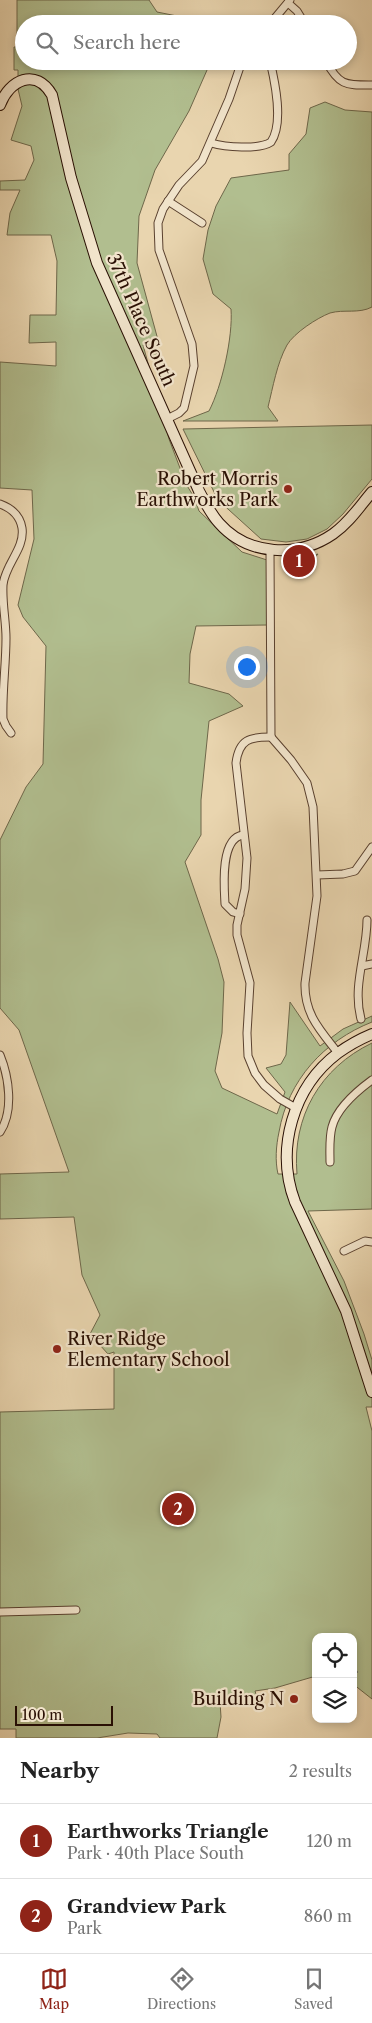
<!DOCTYPE html>
<meta charset="utf-8">
<style>
:root{--surface:#fff;--page:#f2f2f2;--text:#222;--muted:#767676;--line:#e0e0e0;--accent:#8f2418}
body{margin:0;font-family:"Libre Caslon Text",serif;background:var(--page);color:var(--text)}
.controls{position:absolute;right:15px;bottom:15px;display:grid;overflow:hidden;border-radius:10px;box-shadow:0 2px 8px #0003}
.controls button{width:45px;height:45px;display:grid;place-items:center;padding:0;border:0;border-bottom:1px solid var(--line);background:var(--surface);color:var(--text);font:25px sans-serif}
.scale{position:absolute;left:15px;bottom:12px;width:98px;box-sizing:border-box;padding-left:5px;border:2px solid #2a1004;border-top:0;font-size:14px;line-height:18px;white-space:nowrap;color:#2a1004;-webkit-text-stroke:4px #f1e4cb;paint-order:stroke}
.you{position:absolute;left:246px;top:666px;width:18px;height:18px;margin:-12px;border:4px solid #fff;border-radius:50%;background:#1a73e8;box-shadow:0 0 0 8px #1a73e833}
.badge{display:grid;place-items:center;width:32px;height:32px;border-radius:50%;background:var(--accent);color:#fff;font-size:16px;font-weight:700}
.pin{position:absolute;translate:-50% -50%;border:2px solid #fff;box-shadow:0 1px 5px #0006}
.list{margin:0;padding:0;list-style:none}
h2{display:flex;justify-content:space-between;align-items:center;height:65px;margin:0;padding:0 20px;font-size:21px}
h2 small{font-size:16px;font-weight:400;color:var(--muted)}
.list li{display:grid;grid-template-columns:32px 1fr auto;gap:15px;align-items:center;box-sizing:border-box;height:75px;padding:0 20px;border-top:1px solid var(--line)}
.list b{display:block;font-size:19px;white-space:nowrap}
.list p{margin:0;font-size:16px;white-space:nowrap;color:var(--muted)}
.list em{font-size:16px;font-style:normal;color:var(--muted)}
.icon{flex:none;width:28px;height:28px;fill:none;stroke:currentColor;stroke-width:2;stroke-linecap:round;stroke-linejoin:round}
.map{position:relative;flex:none;width:372px;height:1738px;overflow:hidden}
.search{position:absolute;background:var(--surface);box-shadow:0 2px 8px #0003;left:15px;right:15px;top:15px;height:55px;display:flex;align-items:center;gap:12px;box-sizing:border-box;padding:0 18px;border-radius:28px;color:var(--muted);font-size:19px}
.sheet{height:215px;background:var(--surface)}
nav{display:flex;justify-content:space-around;align-items:center;box-sizing:border-box;height:70px;border-top:1px solid var(--line);background:var(--surface);font-size:14px;color:var(--muted)}
nav a{display:grid;justify-items:center;gap:2px}
nav .on{color:var(--accent)}
.map>svg:first-child{display:block}
.green{fill:#b1be8f;stroke:#6e674a}
.lines{fill:none;stroke-linecap:round;stroke-linejoin:round}
.stream{stroke:#6d746d;stroke-width:2}
.street-casing{stroke:#5a412f;stroke-width:9}
.secondary-casing{stroke:#2a1004;stroke-width:12}
.street{stroke:#f1e4cb;stroke-width:7}
.secondary{stroke:#f1e4cb;stroke-width:10}
.poi-dot{fill:#8f2418;stroke:#f1e4cb;stroke-width:2}
.labels{text-anchor:middle;dominant-baseline:central;stroke-width:4.5;stroke-linejoin:round;paint-order:stroke}
.street-label{font-size:18px;fill:#2a1004;stroke:#f1e4cb}
.poi-label{font-size:18px;fill:#2a1004;stroke:#f1e4cb;text-anchor:end}
</style>
<div class="map">
<svg width="372" height="1738" viewBox="0 0 372 1738">
<rect width="100%" height="100%" fill="#e9d5af"/>
<filter id="stains"><feTurbulence type="fractalNoise" baseFrequency=".004" numOctaves="4"/><feColorMatrix values="0 0 0 0 .2 0 0 0 0 .09 0 0 0 0 .02 0 0 0 .5 -.17"/></filter>
<radialGradient id="worn" r=".72"><stop offset=".6" stop-color="#630" stop-opacity="0"/><stop offset="1" stop-color="#630" stop-opacity=".3"/></radialGradient>
<g class="green">
<path d="M17,0H149L157,12L212,23L24,24V61H211L189,111L155,170L139,216L137,263L158,340L156,357L143,345L169,439L186,484L194,497L199,511L242,552L267,560V625L196,626L190,654L189,683L229,694L243,706L209,721L201,800V835L185,862L218,959L224,982L222,1033L215,1071L222,1088L277,1114L285,1092L266,1068L281,1064L286,1055L290,1002L320,1046L343,1029L372,1016V1022C324,1041 288,1080 279,1132C276,1146 275,1161 278,1174H297C292,1117 320,1068 372,1043V1209L308,1211L344,1281L364,1334L372,1360V1407H366L372,1431V1699L353,1684V1637H316V1676L275,1688L255,1691L258,1700L220,1702L221,1717L217,1738H160L157,1734L128,1733L97,1738H16V1729H0V1412L114,1409V1352L108,1354L90,1334L100,1315L82,1275L74,1217L0,1219V1174L69,1172L19,1030L0,1008V840L26,787L43,764L46,646L23,617L18,605L34,539L32,490L0,488V362L56,366V342L29,343L30,315H56L57,261L51,235H7L10,213L20,190H0V181L25,180L34,160L31,146L11,140L22,106L18,89V70H14V47H17Z"/>
<path d="M325,102L345,110L372,112V307C359,314 344,309 330,313C317,318 294,333 287,345C277,363 273,387 268,407L278,421H183L209,411C222,386 233,337 231,309L213,294L203,259L208,230L216,206L231,178L289,170V154L306,134L310,108Z"/>
<path d="M372,425V479L343,514L327,529L307,539L286,542L261,539L218,500L183,429Z"/>
<path d="M318,554L304,570L285,560L305,558Z"/>
</g>
<g class="lines">
<path class="stream" d="M353,1668L357,1672"/>
<defs>
<g id="street">
<path d="M288,3L297,11L305,24"/>
<path d="M270,24L290,0"/>
<path d="M326,61C339,86 346,85 372,85"/>
<path d="M211,143C225,147 259,150 271,142C284,123 275,82 270,61"/>
<path d="M168,201L202,223"/>
<path d="M167,419L179,413L184,408L194,366L192,344L159,250L158,223L163,209L179,185L202,161L229,99L242,61"/>
<path d="M0,504C11,508 20,516 22,528C25,549 5,564 3,585C2,603 6,621 6,638C6,665 2,692 3,719L6,726L11,733"/>
<path d="M270,550L271,737"/>
<path d="M271,737C250,737 239,739 236,763L247,858L245,889L237,925V935L250,983L247,1033L248,1056L255,1073L264,1085L280,1099L296,1108"/>
<path d="M271,737L291,760L307,783L313,807L317,896L305,983C304,1014 320,1030 338,1053"/>
<path d="M317,875L343,874L355,871L372,847"/>
<path d="M240,914L233,912L225,904C224,887 220,838 243,835"/>
<path d="M362,966L372,964"/>
<path d="M361,1019C352,986 367,953 367,920"/>
<path d="M0,1055C9,1077 14,1111 0,1132"/>
<path d="M330,1162C330,1151 329,1138 332,1127C337,1108 357,1091 372,1080"/>
<path d="M344,1251L365,1241L372,1242"/>
<path d="M0,1612L76,1610"/>
</g>
<g id="secondary">
<path d="M0,105C9,80 36,67 52,95L71,178L97,263L199,491C205,502 210,513 219,523C248,556 298,558 333,534C349,523 360,506 372,492"/>
<path d="M372,1034C360,1039 349,1045 338,1053C293,1087 275,1149 295,1202L346,1311L372,1392"/>
</g>
</defs>
<use href="#street" class="street-casing"/>
<use href="#secondary" class="secondary-casing"/>
<use href="#street" class="street"/>
<use href="#secondary" class="secondary"/>
</g>
<g class="poi-dot">
<circle cx="288" cy="489" r="5"/>
<circle cx="57" cy="1349" r="5"/>
<circle cx="294" cy="1699" r="5"/>
</g>
<g class="labels">
<g class="street-label">
<text transform="translate(141 320) rotate(66)">37th Place South</text>
</g>
<g class="poi-label">
<text x="278" y="479">Robert Morris<tspan x="278" dy="21">Earthworks Park</tspan></text>
<text x="67" y="1339" text-anchor="start">River Ridge<tspan x="67" dy="21">Elementary School</tspan></text>
<text x="284" y="1699">Building N</text>
</g>
</g>
<rect width="100%" height="100%" filter="url(#stains)"/>
<rect width="100%" height="100%" fill="url(#worn)"/>
</svg>
<div class="controls">
<button><svg class="icon" aria-label="locate" viewBox="0 0 24 24"><circle cx="12" cy="12" r="6"/><path d="M12 2v4M12 18v4M2 12h4M18 12h4"/></svg></button>
<button><svg class="icon" aria-label="layers" viewBox="0 0 24 24"><path d="M12 4l9 5-9 5-9-5zM3 14l9 5 9-5"/></svg></button>
</div>
<div class="scale">100 m</div>
<div class="you"></div>
<div class="pin badge" style="left:299px;top:561px">1</div>
<div class="pin badge" style="left:178px;top:1509px">2</div>
<div class="search"><svg class="icon" aria-label="search" viewBox="0 0 24 24"><circle cx="10" cy="10" r="6"/><path d="M15 15l6 6"/></svg>Search here</div>
</div>
<section class="sheet">
<h2>Nearby<small>2 results</small></h2>
<ul class="list">
<li><span class="badge">1</span><div><b>Earthworks Triangle</b><p>Park · 40th Place South</p></div><em>120 m</em></li>
<li><span class="badge">2</span><div><b>Grandview Park</b><p>Park</p></div><em>860 m</em></li>
</ul>
</section>
<nav>
<a class="on"><svg class="icon" aria-label="map" viewBox="0 0 24 24"><path d="M3 6l6-2 6 2 6-2v14l-6 2-6-2-6 2zM9 4v14M15 6v14"/></svg>Map</a>
<a><svg class="icon" aria-label="directions" viewBox="0 0 24 24"><path d="M12 3l9 9-9 9-9-9zM9 14v-3h6M13 9l2 2-2 2"/></svg>Directions</a>
<a><svg class="icon" aria-label="saved" viewBox="0 0 24 24"><path d="M7 4h10v16l-5-4-5 4z"/></svg>Saved</a>
</nav>
